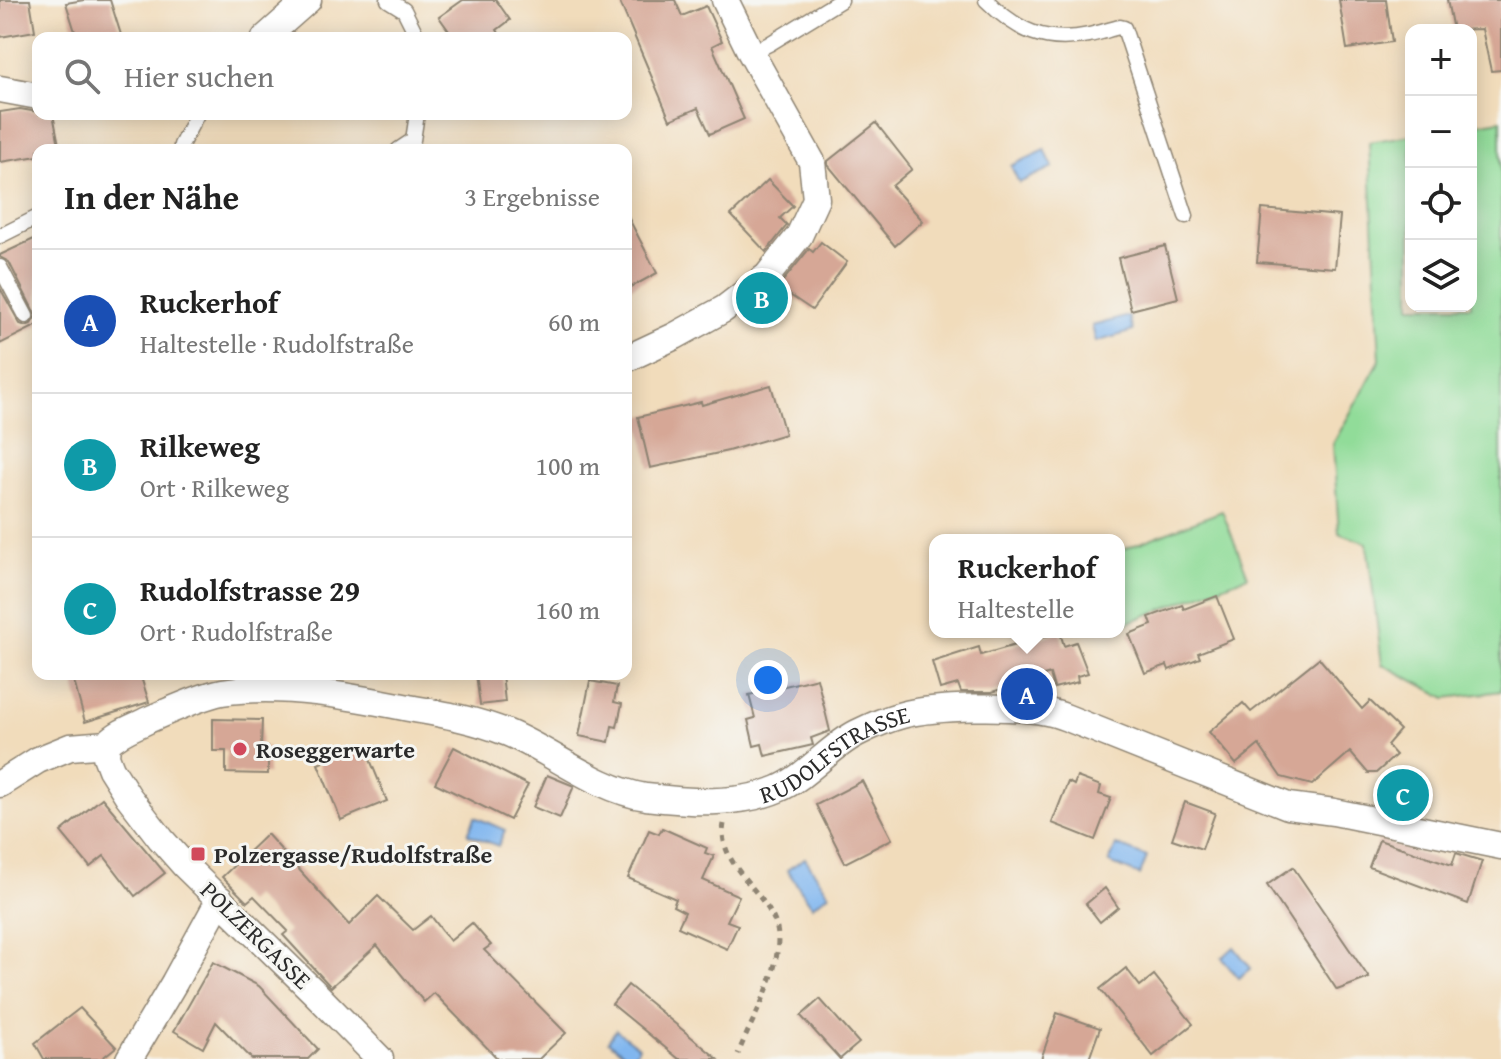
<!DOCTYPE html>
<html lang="de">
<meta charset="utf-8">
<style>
:root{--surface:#fff;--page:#f6f6f6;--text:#222;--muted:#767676;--line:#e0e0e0;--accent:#d1495b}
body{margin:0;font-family:"Gentium Book Plus",serif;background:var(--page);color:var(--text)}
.controls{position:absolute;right:24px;top:24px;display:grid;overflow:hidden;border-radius:16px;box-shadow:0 4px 20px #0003}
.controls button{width:72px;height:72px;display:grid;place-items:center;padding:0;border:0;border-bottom:2px solid var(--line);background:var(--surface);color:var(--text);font:40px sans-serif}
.you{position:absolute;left:768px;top:680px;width:28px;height:28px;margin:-20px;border:6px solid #fff;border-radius:50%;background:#1a73e8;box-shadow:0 0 0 12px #1a73e833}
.badge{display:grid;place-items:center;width:52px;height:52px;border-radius:50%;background:var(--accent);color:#fff;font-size:26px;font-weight:700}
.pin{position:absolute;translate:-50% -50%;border:4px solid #fff;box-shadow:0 2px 8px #0006}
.popup{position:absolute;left:929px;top:534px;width:196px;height:104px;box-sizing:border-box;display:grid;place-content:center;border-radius:16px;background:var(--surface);filter:drop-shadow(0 2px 6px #0005);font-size:26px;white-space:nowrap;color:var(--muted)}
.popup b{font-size:30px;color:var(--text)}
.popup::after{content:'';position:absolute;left:50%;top:100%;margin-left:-16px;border:16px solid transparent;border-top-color:var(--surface)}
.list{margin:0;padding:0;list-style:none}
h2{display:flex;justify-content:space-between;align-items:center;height:104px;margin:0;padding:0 32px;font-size:34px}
h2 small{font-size:26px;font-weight:400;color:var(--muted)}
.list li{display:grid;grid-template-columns:52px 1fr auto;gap:24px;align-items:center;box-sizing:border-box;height:144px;padding:0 32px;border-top:2px solid var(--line)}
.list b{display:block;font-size:30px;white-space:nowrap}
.list p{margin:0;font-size:26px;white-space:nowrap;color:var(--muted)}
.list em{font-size:26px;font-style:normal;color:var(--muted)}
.icon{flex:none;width:44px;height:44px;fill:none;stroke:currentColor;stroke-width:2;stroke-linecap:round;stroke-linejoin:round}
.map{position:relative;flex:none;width:1501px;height:1059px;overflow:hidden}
.search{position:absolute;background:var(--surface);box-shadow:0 4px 20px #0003;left:32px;top:32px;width:600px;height:88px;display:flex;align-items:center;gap:20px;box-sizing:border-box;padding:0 28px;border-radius:16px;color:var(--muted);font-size:30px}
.panel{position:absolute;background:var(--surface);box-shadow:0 4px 20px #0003;left:32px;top:144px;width:600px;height:536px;border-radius:16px}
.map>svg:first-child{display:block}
.green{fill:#91dc99;stroke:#5e8462;stroke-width:2}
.water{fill:#80b6ef;stroke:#56708d;stroke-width:2}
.building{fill:#d6a796}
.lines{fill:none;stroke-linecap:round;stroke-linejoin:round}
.service-casing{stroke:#8e8473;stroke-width:17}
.minor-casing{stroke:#8e8473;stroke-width:29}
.path{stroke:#8e8473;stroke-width:5;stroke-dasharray:6 6;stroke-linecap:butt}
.service{stroke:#fff;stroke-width:14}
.minor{stroke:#fff;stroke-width:26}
.poi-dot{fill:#d1495b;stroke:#f6f6f2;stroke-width:3}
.labels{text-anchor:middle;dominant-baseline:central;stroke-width:6;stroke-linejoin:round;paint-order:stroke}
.poi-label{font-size:24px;font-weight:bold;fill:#2b2b2b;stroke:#f6f6f2;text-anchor:start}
.street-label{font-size:24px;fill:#2b2b2b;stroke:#f6f6f2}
</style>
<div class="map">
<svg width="1501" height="1059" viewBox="0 0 1501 1059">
<rect width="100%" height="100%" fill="#f6f6f2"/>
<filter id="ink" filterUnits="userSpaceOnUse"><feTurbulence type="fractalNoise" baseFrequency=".0125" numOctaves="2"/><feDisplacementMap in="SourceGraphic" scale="16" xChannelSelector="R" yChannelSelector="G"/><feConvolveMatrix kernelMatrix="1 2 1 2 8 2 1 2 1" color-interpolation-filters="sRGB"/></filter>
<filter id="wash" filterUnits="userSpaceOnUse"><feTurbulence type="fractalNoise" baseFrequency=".006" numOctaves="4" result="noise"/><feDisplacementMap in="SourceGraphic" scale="32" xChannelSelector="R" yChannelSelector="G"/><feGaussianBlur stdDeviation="1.8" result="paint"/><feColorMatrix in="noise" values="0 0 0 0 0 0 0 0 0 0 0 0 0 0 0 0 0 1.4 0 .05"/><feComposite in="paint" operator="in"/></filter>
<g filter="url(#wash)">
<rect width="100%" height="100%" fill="#f1dcbb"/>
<g class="green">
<path d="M1501,120V691L1446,698L1382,664L1367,543L1339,533L1333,444L1380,360L1369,142L1411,135V306H1471V125Z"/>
<path d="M1222,511L1248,576L1119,626V551Z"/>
</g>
<g class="water">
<path d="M1045,150L1053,167L1019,183L1011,166Z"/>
<path d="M1129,316L1133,331L1096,342L1092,326Z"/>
<path d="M475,817L505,830L498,846L468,834Z"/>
<path d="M1116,845L1147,857L1140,875L1109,863Z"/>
<path d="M805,858L829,894L812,906L787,870Z"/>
<path d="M1234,947L1251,968L1238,978L1222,958Z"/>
<path d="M616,1030L639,1047L631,1059L608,1041Z"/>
</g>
<g id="blocks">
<g class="building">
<path d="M0,0H30L35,31L0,37Z"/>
<path d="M84,0H110L122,38H77L66,3Z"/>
<path d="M463,0H496L510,20L497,30L502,38H454L439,17Z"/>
<path d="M619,0H675L682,16L706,6L722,41L712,46L744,119L710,134L698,108L670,120Z"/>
<path d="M1339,0H1386L1392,42L1347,49Z"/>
<path d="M1447,0H1501V70L1491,71L1482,29L1453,30Z"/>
<path d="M20,109L38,112V114H53L60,150H38V156L0,162V112Z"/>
<path d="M876,123L912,169L892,186L923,221L895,246L828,165V161Z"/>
<path d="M768,180L793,206L780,218L787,225L766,252L731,215Z"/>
<path d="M1262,209L1340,216L1335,268L1257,262Z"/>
<path d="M626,213L657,273L626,290Z"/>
<path d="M38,237V325L0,344V288L20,324L26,326L31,324L36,316L9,262L0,257V255Z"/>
<path d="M821,242L847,262L812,310L778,287L809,249L813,252Z"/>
<path d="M1165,246L1178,298L1131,310L1118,258Z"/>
<path d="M771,385L785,434L728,451L650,468L638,417L701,402L702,405Z"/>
<path d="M1217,596L1234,639L1198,653L1200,658L1169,670L1167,665L1145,673L1129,634L1152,625L1149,617L1182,605L1184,609Z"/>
<path d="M1060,632L1064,646L1076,642L1088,673L1077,676L1078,682L1054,688L1050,674L992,692H961L958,684L940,689L932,662L979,647L981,655Z"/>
<path d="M1319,658L1362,709L1370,701L1400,730L1387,745L1396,755L1376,773H1368L1350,752L1312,785L1281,777L1259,745L1236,764L1209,732L1243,703L1251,712Z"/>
<path d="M72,674H140L149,702L85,722Z"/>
<path d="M476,674H502L505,702L480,705Z"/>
<path d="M817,678L830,731L811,738L813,745L765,756L762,744L754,746L748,720L755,718L749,695Z"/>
<path d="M590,681L617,686L614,702L622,704L617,727L612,726L609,742L579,736Z"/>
<path d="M213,719L262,720L261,747H268V774L226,773V751H213Z"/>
<path d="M364,745L387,801L341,820L318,764Z"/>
<path d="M454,747L528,785L510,820L435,783Z"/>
<path d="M547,775L574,786L560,818L533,807Z"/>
<path d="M1077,777L1101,786L1099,794L1111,798L1095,840L1052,823L1068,782L1074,785Z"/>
<path d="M862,781L892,839L845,863L816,805Z"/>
<path d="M102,798L165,873L135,896L104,856L90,867L61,832Z"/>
<path d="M1185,802L1215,813L1202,849L1172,839Z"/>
<path d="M662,828L707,848L705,853L714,856L703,880L739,896L727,921L738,925L727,949L678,927L685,912L673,906L676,899L628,878L649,830L659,834Z"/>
<path d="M267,834L349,925L378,896L413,930L431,916L450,941L472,923L491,945L484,950L566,1033L539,1059H498L434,993L424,1002L377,945L331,987L283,935L288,931L254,896L247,902L222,877Z"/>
<path d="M1379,840L1452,865L1456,853L1482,861L1468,904L1369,867Z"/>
<path d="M1293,867L1369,978L1337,990L1267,885Z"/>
<path d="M1105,888L1118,907L1100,922L1086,904Z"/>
<path d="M213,962L259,986L318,1049L308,1059H252L216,1022L203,1048L174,1031Z"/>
<path d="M1126,968L1140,986L1154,975L1193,1024L1153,1056L1100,989Z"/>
<path d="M628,985L718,1059H679L612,1004Z"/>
<path d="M820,999L859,1043L840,1059L801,1016Z"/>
<path d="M80,1008L116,1047L101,1059H44L35,1043Z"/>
<path d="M1057,1013L1100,1028L1089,1059H1041Z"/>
</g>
</g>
</g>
<g filter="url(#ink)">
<use href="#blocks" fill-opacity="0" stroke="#8e8473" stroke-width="2"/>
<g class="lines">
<defs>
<g id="service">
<path d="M388,0L404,10L416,34V38"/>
<path d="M986,0C1017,31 1045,44 1089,35C1100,33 1110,29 1120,27L1124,28L1186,216"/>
<path d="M751,53L769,44L841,0"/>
<path d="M181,150V145L197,114"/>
<path d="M398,150L413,140L417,114"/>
<path d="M0,236L38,217"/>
<path d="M0,267L26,316"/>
</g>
<g id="minor">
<path d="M265,38L308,0"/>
<path d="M0,89L38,96"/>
<path d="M626,359L675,336L724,309L767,276L799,236L816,199L812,162L751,53L725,0"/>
<path d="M0,784L38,760L70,747L107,744"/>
<path d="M129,1059L174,983L220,899"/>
<path id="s1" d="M380,1059L316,994L184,865L161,839L128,796L111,769L106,756L107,744C118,732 134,727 148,720C166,712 204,695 222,692C283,683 349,696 409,708C443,714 476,720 508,733C553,752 598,790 646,797C688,802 738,806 778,789C808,776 828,748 857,733C871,726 887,719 902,715C936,706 1012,705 1047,712C1055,713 1062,716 1070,719L1288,806L1334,812L1501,846"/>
</g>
</defs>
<use href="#service" class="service-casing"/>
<use href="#minor" class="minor-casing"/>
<path class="path" d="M724,824C715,868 778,897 778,938C778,980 753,1016 738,1054"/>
<use href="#service" class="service"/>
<use href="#minor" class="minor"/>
</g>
</g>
<g class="poi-dot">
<circle cx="240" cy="749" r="8"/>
<rect x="190" y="846" width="16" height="16" rx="4"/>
</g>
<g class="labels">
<g class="poi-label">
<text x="256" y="749">Roseggerwarte</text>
<text x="214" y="854">Polzergasse/Rudolfstraße</text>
</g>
<g class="street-label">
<text stroke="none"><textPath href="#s1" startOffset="1194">RUDOLFSTRASSE</textPath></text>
<text transform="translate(256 935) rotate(44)">POLZERGASSE</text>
</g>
</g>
</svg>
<div class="controls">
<button>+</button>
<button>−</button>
<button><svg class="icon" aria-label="locate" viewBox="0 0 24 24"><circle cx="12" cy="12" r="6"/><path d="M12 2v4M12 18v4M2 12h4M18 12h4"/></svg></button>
<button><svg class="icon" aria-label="layers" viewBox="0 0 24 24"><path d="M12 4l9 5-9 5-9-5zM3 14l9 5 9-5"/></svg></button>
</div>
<div class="you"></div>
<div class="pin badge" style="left:1027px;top:694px;background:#1a4fb4">A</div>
<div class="popup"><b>Ruckerhof</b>Haltestelle</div>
<div class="pin badge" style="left:762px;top:298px;background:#0f9aa8">B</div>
<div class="pin badge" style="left:1403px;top:795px;background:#0f9aa8">C</div>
<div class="search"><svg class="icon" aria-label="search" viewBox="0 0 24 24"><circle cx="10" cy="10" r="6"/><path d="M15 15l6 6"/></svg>Hier suchen</div>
<section class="panel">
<h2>In der Nähe<small>3 Ergebnisse</small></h2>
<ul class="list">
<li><span class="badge" style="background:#1a4fb4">A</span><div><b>Ruckerhof</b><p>Haltestelle · Rudolfstraße</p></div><em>60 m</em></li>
<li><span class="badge" style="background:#0f9aa8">B</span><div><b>Rilkeweg</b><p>Ort · Rilkeweg</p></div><em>100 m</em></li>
<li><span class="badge" style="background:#0f9aa8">C</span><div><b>Rudolfstrasse 29</b><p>Ort · Rudolfstraße</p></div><em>160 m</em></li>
</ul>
</section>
</div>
